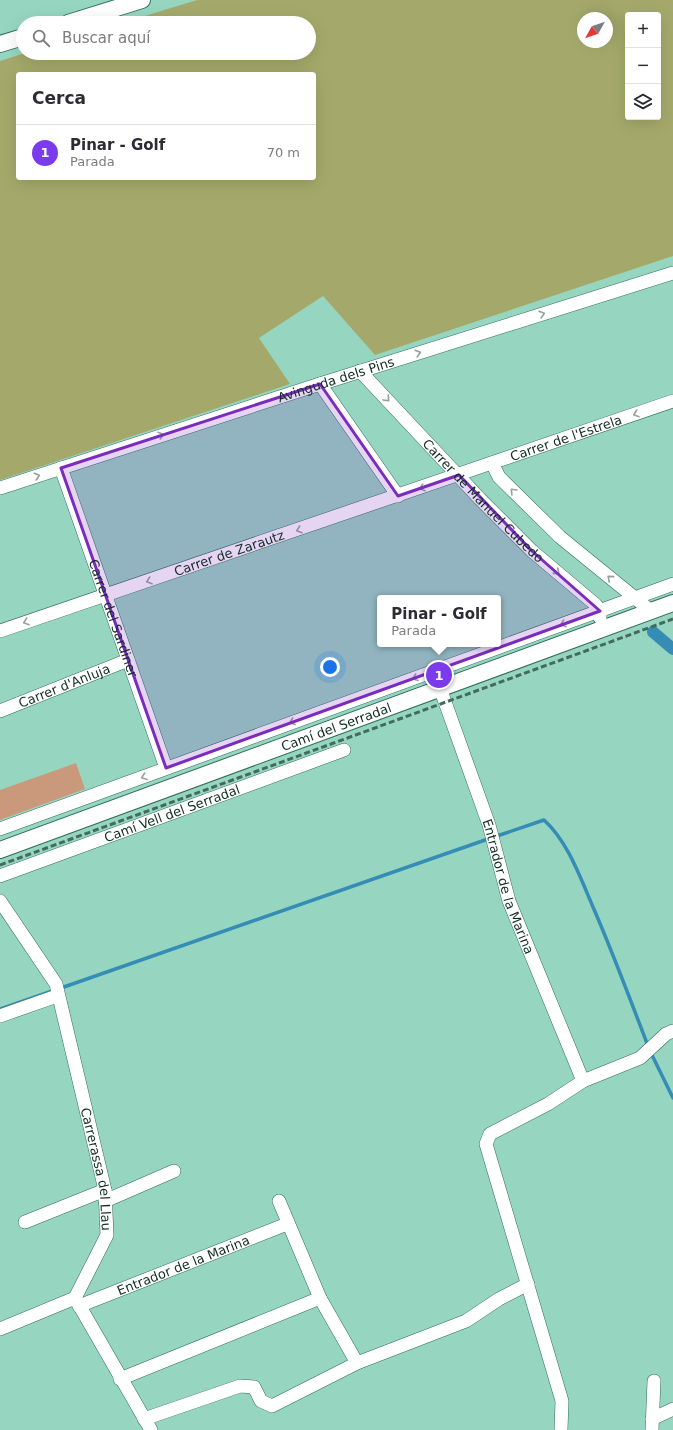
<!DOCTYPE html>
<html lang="es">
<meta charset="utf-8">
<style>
:root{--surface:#fff;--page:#f7f7f7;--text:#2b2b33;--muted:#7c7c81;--line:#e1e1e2;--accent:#7c3aed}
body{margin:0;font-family:"DejaVu Sans",sans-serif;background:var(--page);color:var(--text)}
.controls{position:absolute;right:12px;top:12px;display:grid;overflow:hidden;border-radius:4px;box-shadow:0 4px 16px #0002}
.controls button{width:36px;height:36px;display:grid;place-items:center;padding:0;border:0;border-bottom:1px solid var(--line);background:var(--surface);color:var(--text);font:20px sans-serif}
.compass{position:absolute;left:577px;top:12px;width:36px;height:36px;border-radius:50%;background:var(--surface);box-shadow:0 4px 16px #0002;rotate:230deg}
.you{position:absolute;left:330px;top:667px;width:14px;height:14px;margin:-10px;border:3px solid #fff;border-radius:50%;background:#1a73e8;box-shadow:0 0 0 6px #1a73e833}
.badge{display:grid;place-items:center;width:26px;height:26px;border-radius:50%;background:var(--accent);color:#fff;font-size:13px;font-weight:700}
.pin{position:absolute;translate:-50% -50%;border:2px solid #fff;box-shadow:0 1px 4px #0006}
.popup{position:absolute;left:377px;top:595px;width:124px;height:52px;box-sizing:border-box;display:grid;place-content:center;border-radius:4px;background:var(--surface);filter:drop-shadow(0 1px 3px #0005);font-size:13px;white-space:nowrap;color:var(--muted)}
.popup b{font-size:15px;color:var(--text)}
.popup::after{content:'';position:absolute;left:50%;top:100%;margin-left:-8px;border:8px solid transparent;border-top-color:var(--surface)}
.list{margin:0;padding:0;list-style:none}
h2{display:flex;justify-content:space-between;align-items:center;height:52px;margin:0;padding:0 16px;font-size:17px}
h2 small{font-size:13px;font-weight:400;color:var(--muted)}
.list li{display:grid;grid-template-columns:26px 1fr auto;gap:12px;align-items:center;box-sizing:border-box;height:56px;padding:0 16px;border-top:1px solid var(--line)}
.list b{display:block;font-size:15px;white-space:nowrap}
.list p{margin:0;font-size:13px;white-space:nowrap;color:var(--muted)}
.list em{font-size:13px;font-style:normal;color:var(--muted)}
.icon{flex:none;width:22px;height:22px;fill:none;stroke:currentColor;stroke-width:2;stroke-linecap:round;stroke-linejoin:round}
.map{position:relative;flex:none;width:673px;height:1430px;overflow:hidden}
.search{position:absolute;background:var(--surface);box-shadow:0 4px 16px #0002;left:16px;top:16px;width:300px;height:44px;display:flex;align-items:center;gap:10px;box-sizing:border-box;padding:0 14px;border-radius:22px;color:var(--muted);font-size:15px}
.panel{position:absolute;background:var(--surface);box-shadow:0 4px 16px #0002;left:16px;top:72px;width:300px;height:108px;border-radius:4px}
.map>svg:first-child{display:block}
.green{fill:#a4a96b;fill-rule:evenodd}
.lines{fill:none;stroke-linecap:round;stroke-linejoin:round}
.stream{stroke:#358cb4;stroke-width:3.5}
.canal{stroke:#358cb4;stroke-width:12}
.building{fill:#ca997c}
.minor-casing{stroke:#2e6e5c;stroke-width:14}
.tertiary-casing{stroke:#2e6e5c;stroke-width:18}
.minor{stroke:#fff;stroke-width:13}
.tertiary{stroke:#fff;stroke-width:16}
.rail{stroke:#426a5d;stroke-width:3;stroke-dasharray:6 3;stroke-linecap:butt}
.oneway{stroke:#95a19d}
.marked{fill:#7b2cbf;fill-opacity:0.2;stroke:#7b2cbf;stroke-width:3;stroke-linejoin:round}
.labels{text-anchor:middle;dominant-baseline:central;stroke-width:3;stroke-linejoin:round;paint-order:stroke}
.street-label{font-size:13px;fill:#132e26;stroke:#96d6c1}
</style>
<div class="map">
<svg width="673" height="1430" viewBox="0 0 673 1430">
<rect width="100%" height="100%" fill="#96d6c1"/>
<path class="green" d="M197,0H673V256L375,355L323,296L259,338L290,384L0,480V61L25,53H309V23H122ZM628,15H658V117H628ZM583,18H607V42H583ZM18,74H314V178H18Z"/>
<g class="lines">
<g class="stream">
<path d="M497,836L544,820C568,842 580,877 593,907C613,953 630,999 648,1046"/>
<path d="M61,988L488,839"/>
<path d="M0,1009L55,990"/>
<path d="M651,1053L673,1098"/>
</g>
<path class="canal" d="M653,632L673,649"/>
</g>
<path class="building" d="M76,763L85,789L0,820V790Z"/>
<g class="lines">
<defs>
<g id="minor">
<path id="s1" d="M360,371L480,499L532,551L596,605L600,611V618"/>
<path d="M320,384L398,496"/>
<path d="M492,463L499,477L560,537L651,611"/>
<path id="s2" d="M61,468L166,768"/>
<path id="s3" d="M0,488L320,384L673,273"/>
<path id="s4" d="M0,631L673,401"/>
<path id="s5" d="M440,688L489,825L509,901L583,1081"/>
<path id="s6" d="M0,711L128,660"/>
<path d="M0,829L673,584"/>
<path id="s7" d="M0,876L344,750"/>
<path id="s8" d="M0,901L56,984L105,1190L107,1235L75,1298L151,1430"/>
<path d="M0,1016L57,996"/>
<path d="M105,1201L174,1171"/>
<path d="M279,1201L320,1298L357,1363L466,1321L499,1299L528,1284"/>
<path d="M25,1222L105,1190"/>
<path id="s9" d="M79,1306L287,1224"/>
<path d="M0,1329L75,1298"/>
<path d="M120,1379L320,1298"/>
<path d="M144,1419L240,1386L254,1387L261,1401L272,1406L357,1363"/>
<path d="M652,1419L673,1409"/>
<path d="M561,1430L562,1401L486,1144L490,1134L548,1104L583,1081L640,1058L666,1034L673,1031"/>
<path d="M652,1430L654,1381"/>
</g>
<g id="tertiary">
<path d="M68,23L142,0"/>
<path d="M0,44L23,37"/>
<path id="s10" d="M0,850L673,603"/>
</g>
</defs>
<use href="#minor" class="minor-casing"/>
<use href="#tertiary" class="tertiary-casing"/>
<use href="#minor" class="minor"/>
<use href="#tertiary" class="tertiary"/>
<path class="rail" d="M0,865L673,619"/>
</g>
<defs><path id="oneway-chevron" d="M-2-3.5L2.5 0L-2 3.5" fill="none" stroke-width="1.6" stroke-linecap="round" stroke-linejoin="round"/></defs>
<g class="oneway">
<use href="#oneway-chevron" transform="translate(542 314) rotate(-17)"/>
<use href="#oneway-chevron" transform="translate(418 353) rotate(-17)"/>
<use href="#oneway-chevron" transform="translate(387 399) rotate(47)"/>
<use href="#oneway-chevron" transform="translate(636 414) rotate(161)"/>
<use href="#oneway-chevron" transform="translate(161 435) rotate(-18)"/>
<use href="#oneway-chevron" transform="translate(37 476) rotate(-18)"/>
<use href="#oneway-chevron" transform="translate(422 488) rotate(161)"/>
<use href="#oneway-chevron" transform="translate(513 491) rotate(-135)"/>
<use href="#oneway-chevron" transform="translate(299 530) rotate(161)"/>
<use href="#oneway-chevron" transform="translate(557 572) rotate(40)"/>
<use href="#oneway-chevron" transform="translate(610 578) rotate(-140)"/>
<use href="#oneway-chevron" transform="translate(149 581) rotate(161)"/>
<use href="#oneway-chevron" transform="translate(26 622) rotate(161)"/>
<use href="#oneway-chevron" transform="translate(563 624) rotate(160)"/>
<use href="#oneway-chevron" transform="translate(415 678) rotate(160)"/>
<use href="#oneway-chevron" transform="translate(292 722) rotate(160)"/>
<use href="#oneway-chevron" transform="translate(144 777) rotate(160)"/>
</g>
<path class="marked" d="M320,384L398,496L459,475L532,551L600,611L166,768L61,468Z"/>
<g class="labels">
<g class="street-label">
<text stroke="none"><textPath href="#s3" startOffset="353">Avinguda dels Pins</textPath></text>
<text stroke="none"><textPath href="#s4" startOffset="598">Carrer de l'Estrela</textPath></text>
<text stroke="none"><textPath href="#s1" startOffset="179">Carrer de Manuel Cubedo</textPath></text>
<text stroke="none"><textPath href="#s4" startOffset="242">Carrer de Zarautz</textPath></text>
<text stroke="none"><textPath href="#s2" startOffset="159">Carrer del Sardiner</textPath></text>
<text stroke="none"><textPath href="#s6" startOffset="69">Carrer d'Anluja</textPath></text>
<text stroke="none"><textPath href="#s10" startOffset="358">Camí del Serradal</textPath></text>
<text stroke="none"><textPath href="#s7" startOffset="183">Camí Vell del Serradal</textPath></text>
<text stroke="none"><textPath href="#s5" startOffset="210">Entrador de la Marina</textPath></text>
<text stroke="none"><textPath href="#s8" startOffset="290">Carrerassa del Llau</textPath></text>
<text stroke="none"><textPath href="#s9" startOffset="112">Entrador de la Marina</textPath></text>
</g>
</g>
</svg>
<div class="controls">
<button>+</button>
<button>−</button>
<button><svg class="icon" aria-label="layers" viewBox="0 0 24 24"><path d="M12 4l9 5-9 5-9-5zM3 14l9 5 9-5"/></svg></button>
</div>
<svg class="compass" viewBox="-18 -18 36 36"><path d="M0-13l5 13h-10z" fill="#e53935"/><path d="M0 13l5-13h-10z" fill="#7c7c81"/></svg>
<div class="you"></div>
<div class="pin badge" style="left:439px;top:675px">1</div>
<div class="popup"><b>Pinar - Golf</b>Parada</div>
<div class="search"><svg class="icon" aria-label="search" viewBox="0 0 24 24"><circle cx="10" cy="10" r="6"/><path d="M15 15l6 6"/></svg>Buscar aquí</div>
<section class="panel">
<h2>Cerca<small></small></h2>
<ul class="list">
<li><span class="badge">1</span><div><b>Pinar - Golf</b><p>Parada</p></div><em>70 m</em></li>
</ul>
</section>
</div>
